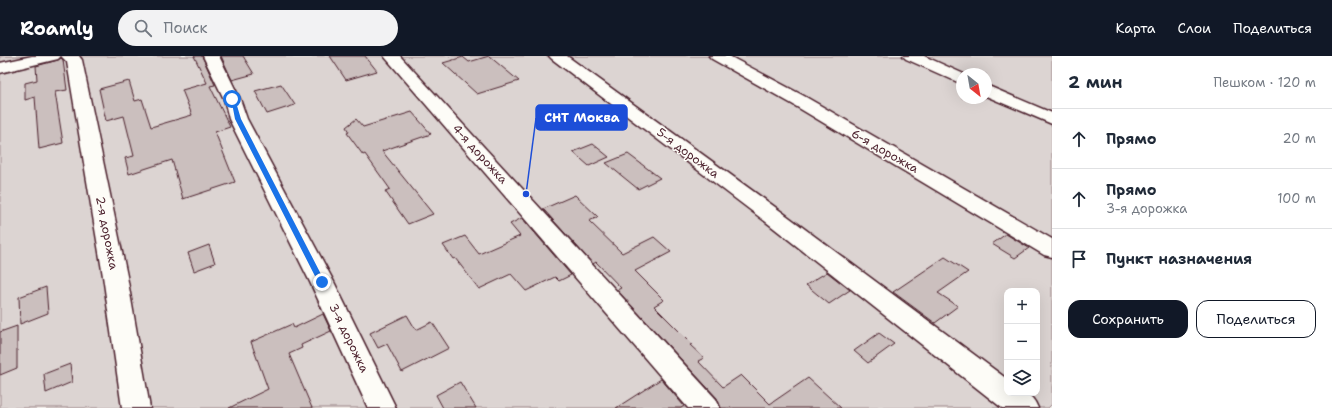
<!DOCTYPE html>
<html lang="ru">
<meta charset="utf-8">
<style>
:root{--surface:#fff;--page:#f2f2f3;--text:#1f2937;--muted:#747a83;--line:#e0e1e3;--accent:#111827}
body{margin:0;font-family:"Shantell Sans",sans-serif;background:var(--page);color:var(--text)}
.controls{position:absolute;right:12px;bottom:12px;display:grid;overflow:hidden;border-radius:8px;box-shadow:0 4px 16px #0002}
.controls button{width:36px;height:36px;display:grid;place-items:center;padding:0;border:0;border-bottom:1px solid var(--line);background:var(--surface);color:var(--text);font:20px sans-serif}
.compass{position:absolute;left:956px;top:12px;width:36px;height:36px;border-radius:50%;background:var(--surface);box-shadow:0 4px 16px #0002;rotate:149deg}
.stop{position:absolute;width:12px;height:12px;margin:-9px;border:3px solid #1a73e8;border-radius:50%;background:#fff}
.stop.end{background:#1a73e8;border-color:#fff;box-shadow:0 1px 4px #0008}
.list{margin:0;padding:0;list-style:none}
h2{display:flex;justify-content:space-between;align-items:center;height:52px;margin:0;padding:0 16px;font-size:17px}
h2 small{font-size:13px;font-weight:400;color:var(--muted)}
.list li{display:grid;grid-template-columns:26px 1fr auto;gap:12px;align-items:center;box-sizing:border-box;height:60px;padding:0 16px;border-top:1px solid var(--line)}
.list b{display:block;font-size:15px;white-space:nowrap}
.list p{margin:0;font-size:13px;white-space:nowrap;color:var(--muted)}
.list em{font-size:13px;font-style:normal;color:var(--muted)}
.actions{display:flex;gap:8px;padding:12px 16px}
.actions a{flex:1;padding:9px 0;border:1px solid var(--accent);border-radius:12px;text-align:center;font-size:14px;color:var(--accent)}
.actions .main{background:var(--accent);color:#fff}
.icon{flex:none;width:22px;height:22px;fill:none;stroke:currentColor;stroke-width:2;stroke-linecap:round;stroke-linejoin:round}
.map{position:relative;flex:none;width:1052px;height:352px;overflow:hidden}
header{display:flex;align-items:center;gap:24px;box-sizing:border-box;height:56px;padding:0 20px;background:var(--accent);color:#fff}
header strong{font-size:19px}
nav{display:flex;gap:22px;margin-inline-start:auto;font-size:14px}
.search{width:280px;height:36px;background:var(--page);display:flex;align-items:center;gap:10px;box-sizing:border-box;padding:0 14px;border-radius:22px;color:var(--muted);font-size:15px}
main{display:flex}
aside{flex:1;background:var(--surface)}
.map>svg:first-child{display:block}
.green{fill:#dcd4d2;stroke:#937a7e;fill-rule:evenodd}
.building{fill:#cbbfbe;stroke:#4a1f2b}
.lines{fill:none;stroke-linecap:round;stroke-linejoin:round}
.minor-casing{stroke:#4a1f2b;stroke-width:3}
.minor{fill:#fdfcf7;fill-rule:evenodd}
.route{fill:#1a73e8}
.labels{text-anchor:middle;dominant-baseline:central;stroke-width:3;stroke-linejoin:round;paint-order:stroke}
.street-label{font-size:12px;fill:#4a1f2b;stroke:#fdfcf7}
.leader{fill:none;stroke:#1d4ed8;stroke-width:1.5}
.callout-dot{fill:#1d4ed8;stroke:#fdfcf7;stroke-width:1.5}
.callout{fill:#1d4ed8;stroke:#1d4ed8;stroke-width:1.5}
.callout-label{font-size:13px;text-anchor:middle;font-weight:bold;fill:#fff}
</style>
<header>
<strong>Roamly</strong>
<div class="search"><svg class="icon" aria-label="search" viewBox="0 0 24 24"><circle cx="10" cy="10" r="6"/><path d="M15 15l6 6"/></svg>Поиск</div>
<nav><a>Карта</a><a>Слои</a><a>Поделиться</a></nav>
</header>
<main>
<div class="map">
<svg width="1052" height="352" viewBox="0 0 1052 352">
<rect width="100%" height="100%" fill="#f6f3ef"/>
<filter id="ink" filterUnits="userSpaceOnUse"><feTurbulence type="fractalNoise" baseFrequency=".025" numOctaves="2"/><feDisplacementMap in="SourceGraphic" scale="8" xChannelSelector="R" yChannelSelector="G"/><feConvolveMatrix kernelMatrix="1 2 1 2 8 2 1 2 1" color-interpolation-filters="sRGB"/></filter>
<g filter="url(#ink)">
<path class="green" d="M0,0H1052V348L1048,352H0ZM962,18H986V42H962ZM1007,235H1037V337H1007Z"/>
<g class="building">
<path d="M194,0H202L215,29L210,30L230,71L215,76L235,126L183,143L172,104L129,118L125,102L134,100L124,60L106,65L99,33L129,25L135,45L142,43L151,71L192,59L182,34L207,27Z"/>
<path d="M221,0H243L254,18L232,24Z"/>
<path d="M330,0H365L377,15L346,24Z"/>
<path d="M489,0L519,25L477,38L443,7L463,1L469,6Z"/>
<path d="M61,2L63,4L67,34L55,36L63,87L39,93L35,41L25,44V27L37,24L36,10L58,4Z"/>
<path d="M281,28L295,49L267,58L255,35Z"/>
<path d="M412,56L431,78L382,95L433,158L408,168L385,135L390,133L365,98L363,99L347,77L349,76L346,71L356,63L363,71Z"/>
<path d="M593,88L609,101L589,110L573,96Z"/>
<path d="M628,98L660,122L638,133L606,107Z"/>
<path d="M575,139L598,161L589,165L622,197L654,181L671,196L635,215L664,244L654,250L692,288L690,289L704,302L698,305L723,331L741,319L770,348L808,322L841,352H721L717,342L617,234L621,232L596,206L593,208L543,153Z"/>
<path d="M522,162L571,219L559,225L555,221L526,235L511,218L479,233L455,202L453,203L443,189L465,180L479,198L520,180L510,168Z"/>
<path d="M1006,178L1029,192L1015,202L992,188Z"/>
<path d="M209,189L215,207L194,215L188,197Z"/>
<path d="M945,201L968,216L938,237L958,250L935,267L893,236Z"/>
<path d="M827,216L850,234L829,248L806,229Z"/>
<path d="M46,231L48,257L20,268L19,241Z"/>
<path d="M323,258L331,275L301,289L302,292L289,298L312,352H229L268,333L251,286L292,268L294,272Z"/>
<path d="M407,259L416,274L432,266L449,292L402,316L387,288L378,292L370,277Z"/>
<path d="M17,270V312L0,319V276Z"/>
<path d="M879,277L894,288L868,307L854,295Z"/>
<path d="M70,308L72,326L46,337L44,318Z"/>
<path d="M661,323L684,350L681,352H616Z"/>
<path d="M460,326L476,352H443L436,339Z"/>
</g>
<g class="lines">
<defs>
<g id="minor">
<path d="M32,0H61L58,3L0,17V7Z"/>
<path d="M61,0H79L82,4L127,220L150,352H122L103,220L67,6Z"/>
<path d="M203,0H219L240,43L247,63L334,226L396,352H368L310,226L229,63L224,43Z"/>
<path d="M384,0H400L716,343L720,352H688Z"/>
<path d="M549,0H567L786,159L1007,323V337C1024,337 1031,335 1038,352H1002L770,169L552,3Z"/>
<path d="M709,0H729L804,40L1052,183V201L1044,199L792,48L712,3Z"/>
<path d="M903,0H924L964,18H962V28L906,3Z"/>
<path d="M986,29L1052,57V68L986,40Z"/>
</g>
</defs>
<use href="#minor" class="minor-casing"/>
<use href="#minor" class="minor"/>
</g>
</g>
<path class="route" d="M231,42L235,43L241,63L325,226L324,228H319L318,226L235,63Z"/>
<g class="labels">
<g class="street-label">
<text transform="translate(885 95) rotate(30)">6-я дорожка</text>
<text transform="translate(688 97) rotate(37)">5-я дорожка</text>
<text transform="translate(480 98) rotate(48)">4-я дорожка</text>
<text transform="translate(107 177) rotate(79)">2-я дорожка</text>
<text transform="translate(349 282) rotate(64)">3-я дорожка</text>
</g>
</g>
<path class="leader" d="M526 138L536 62"/>
<circle class="callout-dot" cx="526" cy="138" r="4"/>
<rect class="callout" x="536" y="49" width="91" height="25" rx="4"/>
<g class="callout-label">
<text x="582" y="66">СНТ Моква</text>
</g>
</svg>
<div class="controls">
<button>+</button>
<button>−</button>
<button><svg class="icon" aria-label="layers" viewBox="0 0 24 24"><path d="M12 4l9 5-9 5-9-5zM3 14l9 5 9-5"/></svg></button>
</div>
<svg class="compass" viewBox="-18 -18 36 36"><path d="M0-13l5 13h-10z" fill="#e53935"/><path d="M0 13l5-13h-10z" fill="#747a83"/></svg>
<div class="stop" style="left:232px;top:43px"></div>
<div class="stop end" style="left:322px;top:226px"></div>
</div>
<aside>
<h2>2 мин<small>Пешком · 120 m</small></h2>
<ul class="list">
<li><svg class="icon" aria-label="ahead" viewBox="0 0 24 24"><path d="M12 20V5M6 11l6-6 6 6"/></svg><div><b>Прямо</b></div><em>20 m</em></li>
<li><svg class="icon" aria-label="ahead" viewBox="0 0 24 24"><path d="M12 20V5M6 11l6-6 6 6"/></svg><div><b>Прямо</b><p>3-я дорожка</p></div><em>100 m</em></li>
<li><svg class="icon" aria-label="arrive" viewBox="0 0 24 24"><path d="M6 21V4h12l-3 4 3 4H6"/></svg><div><b>Пункт назначения</b></div></li>
</ul>
<div class="actions"><a class="main">Сохранить</a><a>Поделиться</a></div>
</aside>
</main>
